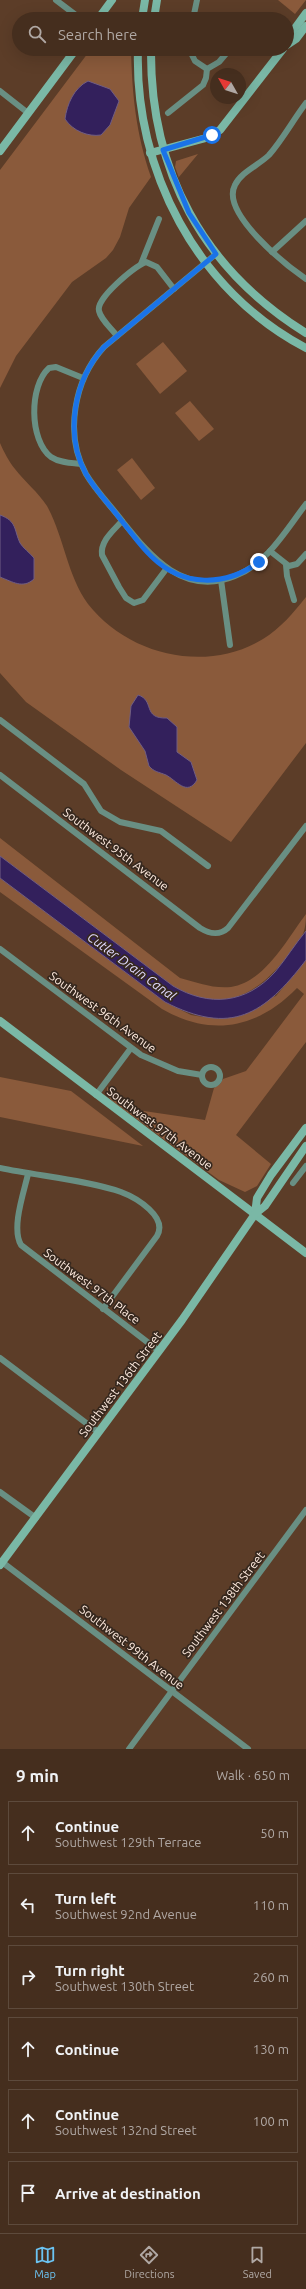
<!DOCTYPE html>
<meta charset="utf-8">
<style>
:root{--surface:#452e1e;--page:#4f3a2b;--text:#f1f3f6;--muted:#b0a8a4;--line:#5d4a3c;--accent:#6bc3f2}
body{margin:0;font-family:Ubuntu,sans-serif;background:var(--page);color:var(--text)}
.compass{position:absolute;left:210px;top:68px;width:36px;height:36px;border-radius:50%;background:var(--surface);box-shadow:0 4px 16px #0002;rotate:309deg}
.stop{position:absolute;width:12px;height:12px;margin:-9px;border:3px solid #1a73e8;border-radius:50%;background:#fff}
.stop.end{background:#1a73e8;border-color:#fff;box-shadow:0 1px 4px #0008}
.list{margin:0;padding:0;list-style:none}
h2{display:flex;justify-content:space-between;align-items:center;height:52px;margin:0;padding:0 16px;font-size:17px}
h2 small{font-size:13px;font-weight:400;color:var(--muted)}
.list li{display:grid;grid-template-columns:26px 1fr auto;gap:12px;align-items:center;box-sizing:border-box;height:64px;margin:0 8px 8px;padding:0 8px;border:1px solid var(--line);border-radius:0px}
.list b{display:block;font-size:15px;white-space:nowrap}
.list p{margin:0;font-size:13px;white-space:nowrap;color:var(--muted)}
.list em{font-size:13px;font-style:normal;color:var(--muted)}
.icon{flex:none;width:22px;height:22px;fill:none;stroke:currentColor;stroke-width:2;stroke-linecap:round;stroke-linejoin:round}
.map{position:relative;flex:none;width:306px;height:1749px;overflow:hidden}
.search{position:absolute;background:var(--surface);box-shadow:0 4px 16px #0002;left:12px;right:12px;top:12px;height:44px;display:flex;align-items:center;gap:10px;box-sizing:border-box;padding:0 14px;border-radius:22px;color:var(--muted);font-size:15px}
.sheet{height:484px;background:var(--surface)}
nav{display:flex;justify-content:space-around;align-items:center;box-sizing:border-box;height:56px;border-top:1px solid var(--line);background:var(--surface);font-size:11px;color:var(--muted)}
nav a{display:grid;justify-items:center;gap:2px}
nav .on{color:var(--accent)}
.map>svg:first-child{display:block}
.green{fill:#8a5a3b}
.water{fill:#33205c;stroke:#705d83}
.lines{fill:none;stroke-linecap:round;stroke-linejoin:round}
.street{stroke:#698f83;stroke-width:6}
.secondary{stroke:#7ab8a6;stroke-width:8}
.route{stroke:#1a73e8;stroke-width:5}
.labels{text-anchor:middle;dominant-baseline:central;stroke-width:3.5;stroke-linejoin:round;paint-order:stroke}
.street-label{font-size:12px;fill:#ffebdf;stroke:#36281e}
.water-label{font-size:13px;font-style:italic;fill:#e0d9ff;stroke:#36281e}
</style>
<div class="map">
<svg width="306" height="1749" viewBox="0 0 306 1749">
<rect width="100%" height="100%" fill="#5c3d28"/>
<g class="green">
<path d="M278,0H306L295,14Z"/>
<path d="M91,49H131C132,94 136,134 151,177L129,208L120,237L113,250L106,258L72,282L16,356L0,388V170Z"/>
<path d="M198,154L179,177V178L175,167L176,161Z"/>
<path d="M163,342L187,371L160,394L136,364Z"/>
<path d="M190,401L214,429L199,441L175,413Z"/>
<path d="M0,443C4,452 9,462 15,469C25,482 38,492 47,506C64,537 67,575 88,604C128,655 206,674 263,639C281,628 293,613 306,597V743L231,842L121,770L26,702L0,673Z"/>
<path d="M132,458L155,488L141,500L117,470Z"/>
<path d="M0,838L180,978C196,982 213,989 231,987C265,982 287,939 306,914C306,936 300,940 287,957C255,997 220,1014 173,986L0,856Z"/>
<path d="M0,878L165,1002L191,1015L203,1017L276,996L306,960V1042L236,1135L271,1164L257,1186L245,1192L219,1180L111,1100L107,1094V1087L137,1110L205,1120L214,1088L220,1084L223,1079L246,1071L304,994L297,988C257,1029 211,1037 162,1009L0,892Z"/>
<path d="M0,1077L71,1091L143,1146L0,1117Z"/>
</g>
<g class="water">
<path d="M88,81L110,89L119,101L110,125L101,135C88,137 73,131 65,119C67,104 74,88 88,81Z"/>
<path d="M0,515C17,521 14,530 20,543C23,548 30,553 34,558V579C23,589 13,582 0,577Z"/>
<path d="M138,695C155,700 142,719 167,718L177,727V752L191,762L197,780C187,797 176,780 166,775C159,772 154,772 149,766L145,751L129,727L131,706Z"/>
<path d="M0,856L173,986C209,1007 246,1004 275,972C286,959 295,944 306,931V960C264,1015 231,1036 165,1002L0,878Z"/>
</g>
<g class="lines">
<g class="street">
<path d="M56,0L81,19"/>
<path d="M193,19L197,0"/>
<path d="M189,49L195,61L207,69"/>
<path d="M207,69L219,62L230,49"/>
<path d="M0,91L28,113"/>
<path d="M306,103C293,120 283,139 269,155C259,165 241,172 235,185C220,213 287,266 306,279"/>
<path d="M168,113L203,85L206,78L207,69"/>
<path d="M272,252L306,221"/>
<path d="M216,254L104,347C74,380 64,434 86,474C96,491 111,506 123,522C151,557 184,597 235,576C267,564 286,530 306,504"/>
<path d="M141,264L159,219"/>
<path d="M117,336C112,329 101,320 99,311C95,299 134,267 146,262L157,267L174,289"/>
<path d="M81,464C71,463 60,463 51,457C29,440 29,386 49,368L56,367L83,378"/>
<path d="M122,521C114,530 100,541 102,555L119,587L126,598L134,603L143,600L167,568"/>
<path d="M270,551L289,566L297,564L306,554"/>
<path d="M286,565L287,576L294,600"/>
<path d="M221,580L230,645"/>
<path d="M0,720L84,784L101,811L120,822L161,831L208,866"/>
<path d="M0,775L200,928C210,934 219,936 228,928L306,826"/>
<path d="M0,949L141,1055L178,1071L202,1075"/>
<circle cx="211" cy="1076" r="9"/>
<path d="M96,1095L131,1048"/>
<path d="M0,1168C38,1176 86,1180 121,1192C137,1198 168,1217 157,1236L103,1309"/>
<path d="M28,1174C24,1192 11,1228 21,1245L159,1351"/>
<path d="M293,1183L306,1166"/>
<path d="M0,1358L98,1432"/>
<path d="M0,1492L36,1518"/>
<path d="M2,1562L248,1749"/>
<path d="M129,1749L306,1510"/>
</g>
<g class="secondary">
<path d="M98,19L112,0"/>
<path d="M142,19L145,0"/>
<path d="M154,19L157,0"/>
<path d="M287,44L290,35L306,13"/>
<path d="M287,45L296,39L306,26"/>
<path d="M138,49C134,170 197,291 306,348"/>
<path d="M151,49C150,171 203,269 306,333"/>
<path d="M0,151L76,49"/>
<path d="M150,153L206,138L220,130L283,49"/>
<path d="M0,1021L306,1253"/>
<path d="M255,1214L257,1198L271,1175L306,1128"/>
<path d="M0,1565L182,1320L255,1214L265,1206L306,1146"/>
</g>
</g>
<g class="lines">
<path class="route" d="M212,135L163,150L189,213L216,254L104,347C74,380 64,434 86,474C95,490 110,505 121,520C131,532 140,546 152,557C183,587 225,587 259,562"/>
</g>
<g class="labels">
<g class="street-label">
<text transform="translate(116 849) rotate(37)">Southwest 95th Avenue</text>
<text transform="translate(103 1012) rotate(36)">Southwest 96th Avenue</text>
<text transform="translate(160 1128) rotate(37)">Southwest 97th Avenue</text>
<text transform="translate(92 1286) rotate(37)">Southwest 97th Place</text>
<text transform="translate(120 1384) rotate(-53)">Southwest 136th Street</text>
<text transform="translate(223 1604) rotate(-53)">Southwest 138th Street</text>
<text transform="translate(132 1647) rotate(38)">Southwest 99th Avenue</text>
</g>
<g class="water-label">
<text transform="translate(132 966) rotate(36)">Cutler Drain Canal</text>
</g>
</g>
</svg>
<svg class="compass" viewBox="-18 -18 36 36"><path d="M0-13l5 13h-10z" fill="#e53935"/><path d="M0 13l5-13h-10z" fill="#b0a8a4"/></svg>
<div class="stop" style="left:212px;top:135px"></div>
<div class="stop end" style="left:259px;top:562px"></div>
<div class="search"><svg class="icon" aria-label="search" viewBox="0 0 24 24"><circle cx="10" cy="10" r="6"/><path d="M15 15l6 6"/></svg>Search here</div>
</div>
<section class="sheet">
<h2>9 min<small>Walk · 650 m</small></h2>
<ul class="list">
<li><svg class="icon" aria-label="ahead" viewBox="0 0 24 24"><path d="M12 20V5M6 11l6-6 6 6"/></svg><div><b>Continue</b><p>Southwest 129th Terrace</p></div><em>50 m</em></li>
<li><svg class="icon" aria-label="left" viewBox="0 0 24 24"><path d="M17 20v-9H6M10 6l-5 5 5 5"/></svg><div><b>Turn left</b><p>Southwest 92nd Avenue</p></div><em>110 m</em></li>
<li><svg class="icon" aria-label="right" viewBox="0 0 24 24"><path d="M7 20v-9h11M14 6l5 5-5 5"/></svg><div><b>Turn right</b><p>Southwest 130th Street</p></div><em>260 m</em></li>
<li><svg class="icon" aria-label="ahead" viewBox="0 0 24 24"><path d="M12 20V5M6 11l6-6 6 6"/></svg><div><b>Continue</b></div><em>130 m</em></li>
<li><svg class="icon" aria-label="ahead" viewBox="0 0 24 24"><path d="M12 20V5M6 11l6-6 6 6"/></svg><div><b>Continue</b><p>Southwest 132nd Street</p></div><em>100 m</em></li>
<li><svg class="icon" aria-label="arrive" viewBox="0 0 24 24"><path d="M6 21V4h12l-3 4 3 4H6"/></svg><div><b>Arrive at destination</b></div></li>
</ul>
</section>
<nav>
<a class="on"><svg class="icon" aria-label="map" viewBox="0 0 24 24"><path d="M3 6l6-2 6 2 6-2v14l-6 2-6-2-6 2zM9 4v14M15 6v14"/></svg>Map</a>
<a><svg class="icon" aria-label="directions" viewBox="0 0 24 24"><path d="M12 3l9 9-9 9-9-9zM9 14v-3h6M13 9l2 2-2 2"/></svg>Directions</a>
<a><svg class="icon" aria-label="saved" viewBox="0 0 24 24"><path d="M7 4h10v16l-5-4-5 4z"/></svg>Saved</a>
</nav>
